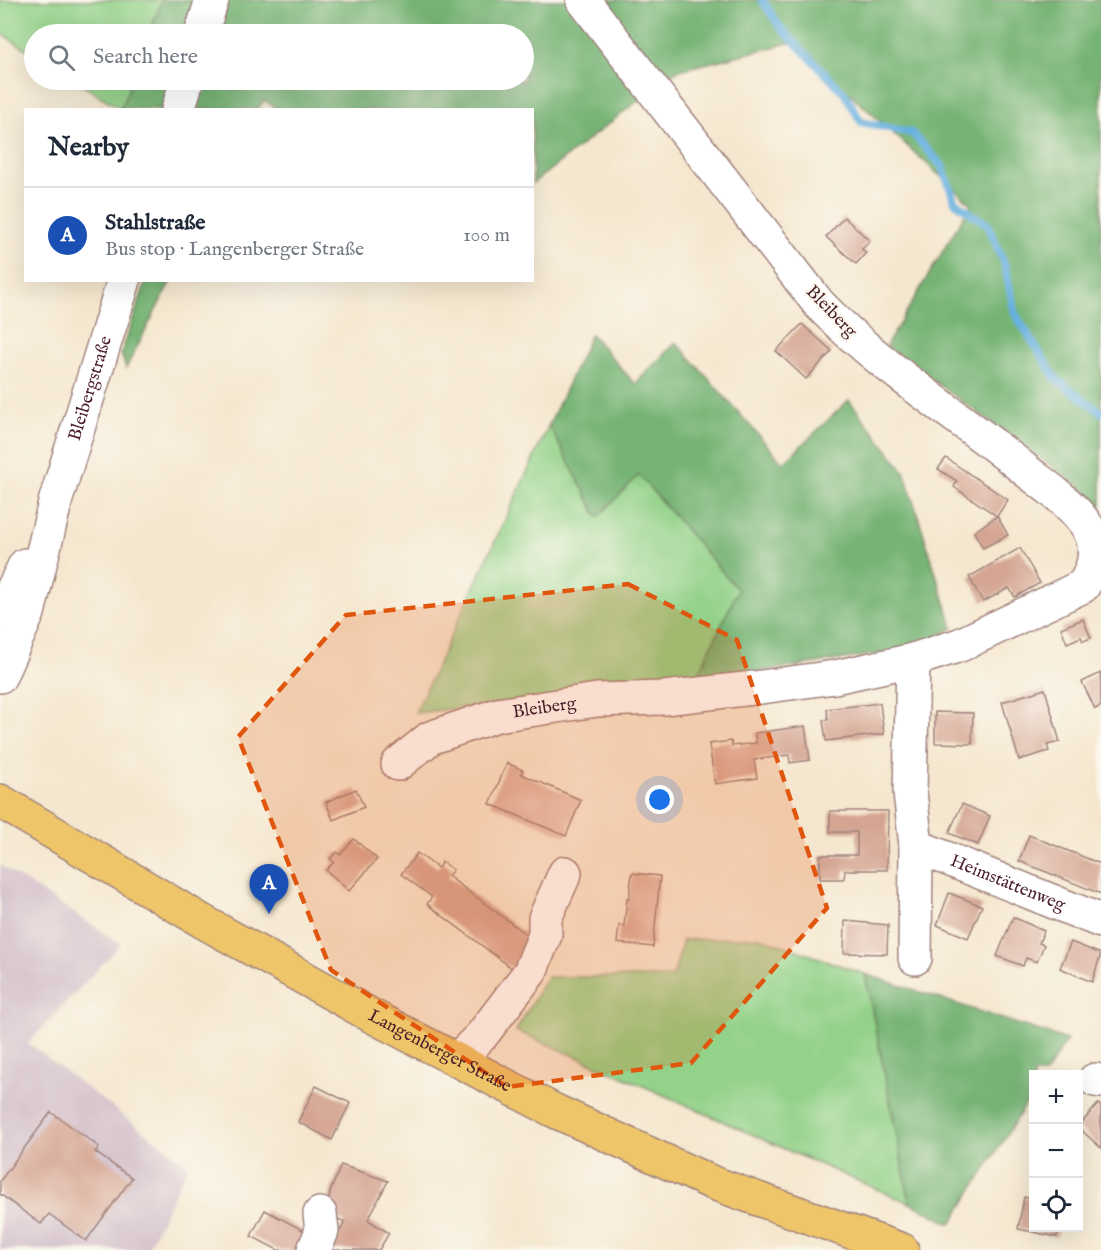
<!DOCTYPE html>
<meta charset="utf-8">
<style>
:root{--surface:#fff;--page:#f6f6f7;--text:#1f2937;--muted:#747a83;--line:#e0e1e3;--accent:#b45309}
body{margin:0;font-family:"IM FELL English",serif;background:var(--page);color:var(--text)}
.controls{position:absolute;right:18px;bottom:18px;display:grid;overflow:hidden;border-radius:0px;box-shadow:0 6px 24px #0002}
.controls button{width:54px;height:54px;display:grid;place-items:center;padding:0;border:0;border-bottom:2px solid var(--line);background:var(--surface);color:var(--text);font:30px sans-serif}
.you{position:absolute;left:660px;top:800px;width:21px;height:21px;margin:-15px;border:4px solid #fff;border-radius:50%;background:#1a73e8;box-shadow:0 0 0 9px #1a73e833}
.badge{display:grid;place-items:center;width:39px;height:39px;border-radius:50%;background:var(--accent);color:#fff;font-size:20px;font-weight:700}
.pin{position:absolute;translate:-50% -50px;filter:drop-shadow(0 2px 3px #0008)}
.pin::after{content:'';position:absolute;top:32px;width:21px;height:18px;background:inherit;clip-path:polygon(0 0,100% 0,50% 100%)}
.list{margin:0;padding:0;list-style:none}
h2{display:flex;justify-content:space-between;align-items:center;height:78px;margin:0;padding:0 24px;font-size:26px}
h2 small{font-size:20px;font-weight:400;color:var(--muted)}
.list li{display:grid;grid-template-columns:39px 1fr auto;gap:18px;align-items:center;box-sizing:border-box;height:96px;padding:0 24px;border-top:2px solid var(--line)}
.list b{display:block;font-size:22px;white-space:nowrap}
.list p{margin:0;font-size:20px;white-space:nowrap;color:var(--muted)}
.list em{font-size:20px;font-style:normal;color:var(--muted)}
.icon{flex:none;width:33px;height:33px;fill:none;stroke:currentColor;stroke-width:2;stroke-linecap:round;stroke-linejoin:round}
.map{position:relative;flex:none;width:1101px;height:1250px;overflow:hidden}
.search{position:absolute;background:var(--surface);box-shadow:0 6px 24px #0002;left:24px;top:24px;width:510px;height:66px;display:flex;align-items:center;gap:15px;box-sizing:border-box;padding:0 21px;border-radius:33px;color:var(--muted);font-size:22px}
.panel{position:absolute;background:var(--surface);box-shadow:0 6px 24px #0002;left:24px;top:108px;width:510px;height:174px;border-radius:0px}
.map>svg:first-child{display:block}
.industrial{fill:#d1bdc9}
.green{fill:#93d289;stroke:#6e785a;stroke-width:1.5}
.forest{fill:#76b475;stroke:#606a50;stroke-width:1.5}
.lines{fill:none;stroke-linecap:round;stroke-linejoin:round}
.stream{stroke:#67b1e0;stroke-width:8}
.building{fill:#d5a593}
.minor-casing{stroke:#a0837d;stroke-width:36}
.major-casing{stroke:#a0837d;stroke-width:36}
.minor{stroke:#fff;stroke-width:33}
.major{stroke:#eec569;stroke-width:33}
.marked{fill:#e0560e;fill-opacity:0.2;stroke:#e0560e;stroke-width:4.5;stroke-dasharray:12 8;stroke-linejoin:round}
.labels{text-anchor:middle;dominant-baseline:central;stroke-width:4.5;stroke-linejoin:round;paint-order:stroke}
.street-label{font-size:18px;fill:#4a1f2b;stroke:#fbf7ec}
</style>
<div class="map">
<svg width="1101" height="1250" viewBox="0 0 1101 1250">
<rect width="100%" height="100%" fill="#fbf7ec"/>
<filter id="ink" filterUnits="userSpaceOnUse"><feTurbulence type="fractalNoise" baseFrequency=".0167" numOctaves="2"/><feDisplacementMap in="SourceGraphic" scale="12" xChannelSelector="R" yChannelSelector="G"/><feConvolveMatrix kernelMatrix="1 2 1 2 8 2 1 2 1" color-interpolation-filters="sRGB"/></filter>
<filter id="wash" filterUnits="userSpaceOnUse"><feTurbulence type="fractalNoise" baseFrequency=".008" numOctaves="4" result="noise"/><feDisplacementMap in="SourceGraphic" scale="24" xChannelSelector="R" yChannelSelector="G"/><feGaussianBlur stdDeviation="1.35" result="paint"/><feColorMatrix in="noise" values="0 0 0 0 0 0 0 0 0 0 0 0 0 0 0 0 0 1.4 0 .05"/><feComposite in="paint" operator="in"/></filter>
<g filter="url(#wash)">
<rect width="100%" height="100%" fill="#f5e7cf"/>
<path class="industrial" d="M0,865L121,944L28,1043L188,1165L147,1250H0Z"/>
<g class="green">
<path d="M0,0H162L149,34H34V54L0,33Z"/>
<path d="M74,80H132L121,109Z"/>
<path d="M549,425L598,517L638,474L738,590L695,681L415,713Z"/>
<path d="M759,937L865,974L910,1203C777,1148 649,1086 516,1031L547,977H673L683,940Z"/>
</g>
<g class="forest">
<path d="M162,0H1101V508L1091,495L886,346L971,204L793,42L676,71L533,183L532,110H278L264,100L258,109H121L132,80H524V34H149Z"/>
<path d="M146,281H171L126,368L121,354Z"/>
<path d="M591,334L635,384L676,342L783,463L849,400L904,471L953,628L912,649L695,681L738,590L639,475L598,517L549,425Z"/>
<path d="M865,974L1067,1040L1045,1074H1034L1033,1093L951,1224L910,1203Z"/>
</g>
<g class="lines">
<path class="stream" d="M762,0L780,27L845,94L861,122L912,133L942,166L955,202L988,225L1005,266L1015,314L1056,379L1101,412"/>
</g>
<g id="blocks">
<g class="building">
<path d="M844,217L870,241L862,249L866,253L856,264L826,237Z"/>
<path d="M802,324L832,351L806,379L776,351Z"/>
<path d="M946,458L1008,500L997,516L954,487L957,481L938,469Z"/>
<path d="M997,516L1008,535L983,548L974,532Z"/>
<path d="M1020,548L1040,583L1015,597L1009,588L983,602L969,577Z"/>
<path d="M1083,619L1091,638L1083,641L1081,637L1067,643L1061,628Z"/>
<path d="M1101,673V706L1095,709L1082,682Z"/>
<path d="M1045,689L1060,742L1047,745L1049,751L1019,760L1002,702Z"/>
<path d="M880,703L884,734L826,741L823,720H828L827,709Z"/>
<path d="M935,712L973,713L972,744L935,743Z"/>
<path d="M805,726L810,760L790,763L789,755L754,760L757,778L715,784L709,744L731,741L732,746L756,743L755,733Z"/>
<path d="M507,763L523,770L521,774L581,800L566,836L490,804Z"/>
<path d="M356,789L364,807L333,820L326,802Z"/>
<path d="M962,804L990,816L978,845L949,833Z"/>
<path d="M830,811H888L887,870H845L844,879H820V855H857V832H830Z"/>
<path d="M1029,835L1101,864V894L1019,861Z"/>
<path d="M354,839L377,859L349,891L326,870L334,862L330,859L337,852L340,855Z"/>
<path d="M417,853L438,868L442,862L453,870L448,876L534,940L513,969L427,904L432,897L401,874Z"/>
<path d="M632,873L660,876L653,947L617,943L619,925L624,926L627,899H629Z"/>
<path d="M949,893L982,906L968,938L937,925Z"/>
<path d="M1013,917L1044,931L1039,943L1044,945L1037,962L1026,958L1023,966L997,956Z"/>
<path d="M845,921L888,925L887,954L844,953Z"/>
<path d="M1071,942L1101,954L1092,982L1060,968Z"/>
<path d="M316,1086L350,1103L332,1140L298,1122Z"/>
<path d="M1098,1104L1101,1106V1148L1078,1127Z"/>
<path d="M51,1112L99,1147L95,1152L132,1178L86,1241L49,1214L41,1224L0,1194V1181Z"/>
<path d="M341,1165L388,1181L368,1220L389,1233L379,1250H329L345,1222L327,1214L330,1192Z"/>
<path d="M1024,1197L1034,1199V1228H1059L1057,1237L1018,1229Z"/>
<path d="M265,1210L312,1235L304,1250H278L251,1236Z"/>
</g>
</g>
</g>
<g filter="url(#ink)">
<use href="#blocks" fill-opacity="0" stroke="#a0837d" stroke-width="1.5"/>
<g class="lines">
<defs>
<g id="minor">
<path d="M201,34L212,0"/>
<path d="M178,110L187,80"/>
<path d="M0,615L25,565"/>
<path d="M913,660L910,792L916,846L915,958"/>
<path id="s1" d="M0,676L28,613L56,499L124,280"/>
<path id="s2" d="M398,764L430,738L497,715L597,700L664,698L754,688L835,677L913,660L960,645L1083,586C1095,568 1100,547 1087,526C1071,502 1045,486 1023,468C955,413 880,367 819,304L583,0"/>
<path id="s3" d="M916,846L1101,921"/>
<path d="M457,1060L482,1035L530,972L545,935V918L565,873"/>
<path d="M1095,1080L1101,1081"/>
<path d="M314,1250L322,1231L320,1214"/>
</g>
<g id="major">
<path id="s4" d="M0,801L202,921L374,1017L555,1111L713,1183L902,1250"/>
</g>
</defs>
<use href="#minor" class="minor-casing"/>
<use href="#major" class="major-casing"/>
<use href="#minor" class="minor"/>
<use href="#major" class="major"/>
</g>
</g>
<path class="marked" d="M628,584L737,640L827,908L691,1063L507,1087L331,970L238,737L346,615Z"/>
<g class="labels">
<g class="street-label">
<text transform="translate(831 312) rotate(46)">Bleiberg</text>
<text stroke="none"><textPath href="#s1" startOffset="302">Bleibergstraße</textPath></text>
<text stroke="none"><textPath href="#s2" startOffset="160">Bleiberg</textPath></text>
<text stroke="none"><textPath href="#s3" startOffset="99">Heimstättenweg</textPath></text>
<text stroke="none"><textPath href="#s4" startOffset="506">Langenberger Straße</textPath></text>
</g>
</g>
</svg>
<div class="controls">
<button>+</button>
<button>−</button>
<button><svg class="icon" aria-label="locate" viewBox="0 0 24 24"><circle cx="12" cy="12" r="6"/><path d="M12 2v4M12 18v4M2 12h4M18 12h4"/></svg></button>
</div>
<div class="you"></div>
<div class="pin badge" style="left:269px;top:914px;background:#1a4fb4">A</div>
<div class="search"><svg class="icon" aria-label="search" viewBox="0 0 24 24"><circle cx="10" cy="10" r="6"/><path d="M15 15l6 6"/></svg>Search here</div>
<section class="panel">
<h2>Nearby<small></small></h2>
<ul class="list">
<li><span class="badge" style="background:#1a4fb4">A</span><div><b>Stahlstraße</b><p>Bus stop · Langenberger Straße</p></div><em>100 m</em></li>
</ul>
</section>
</div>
